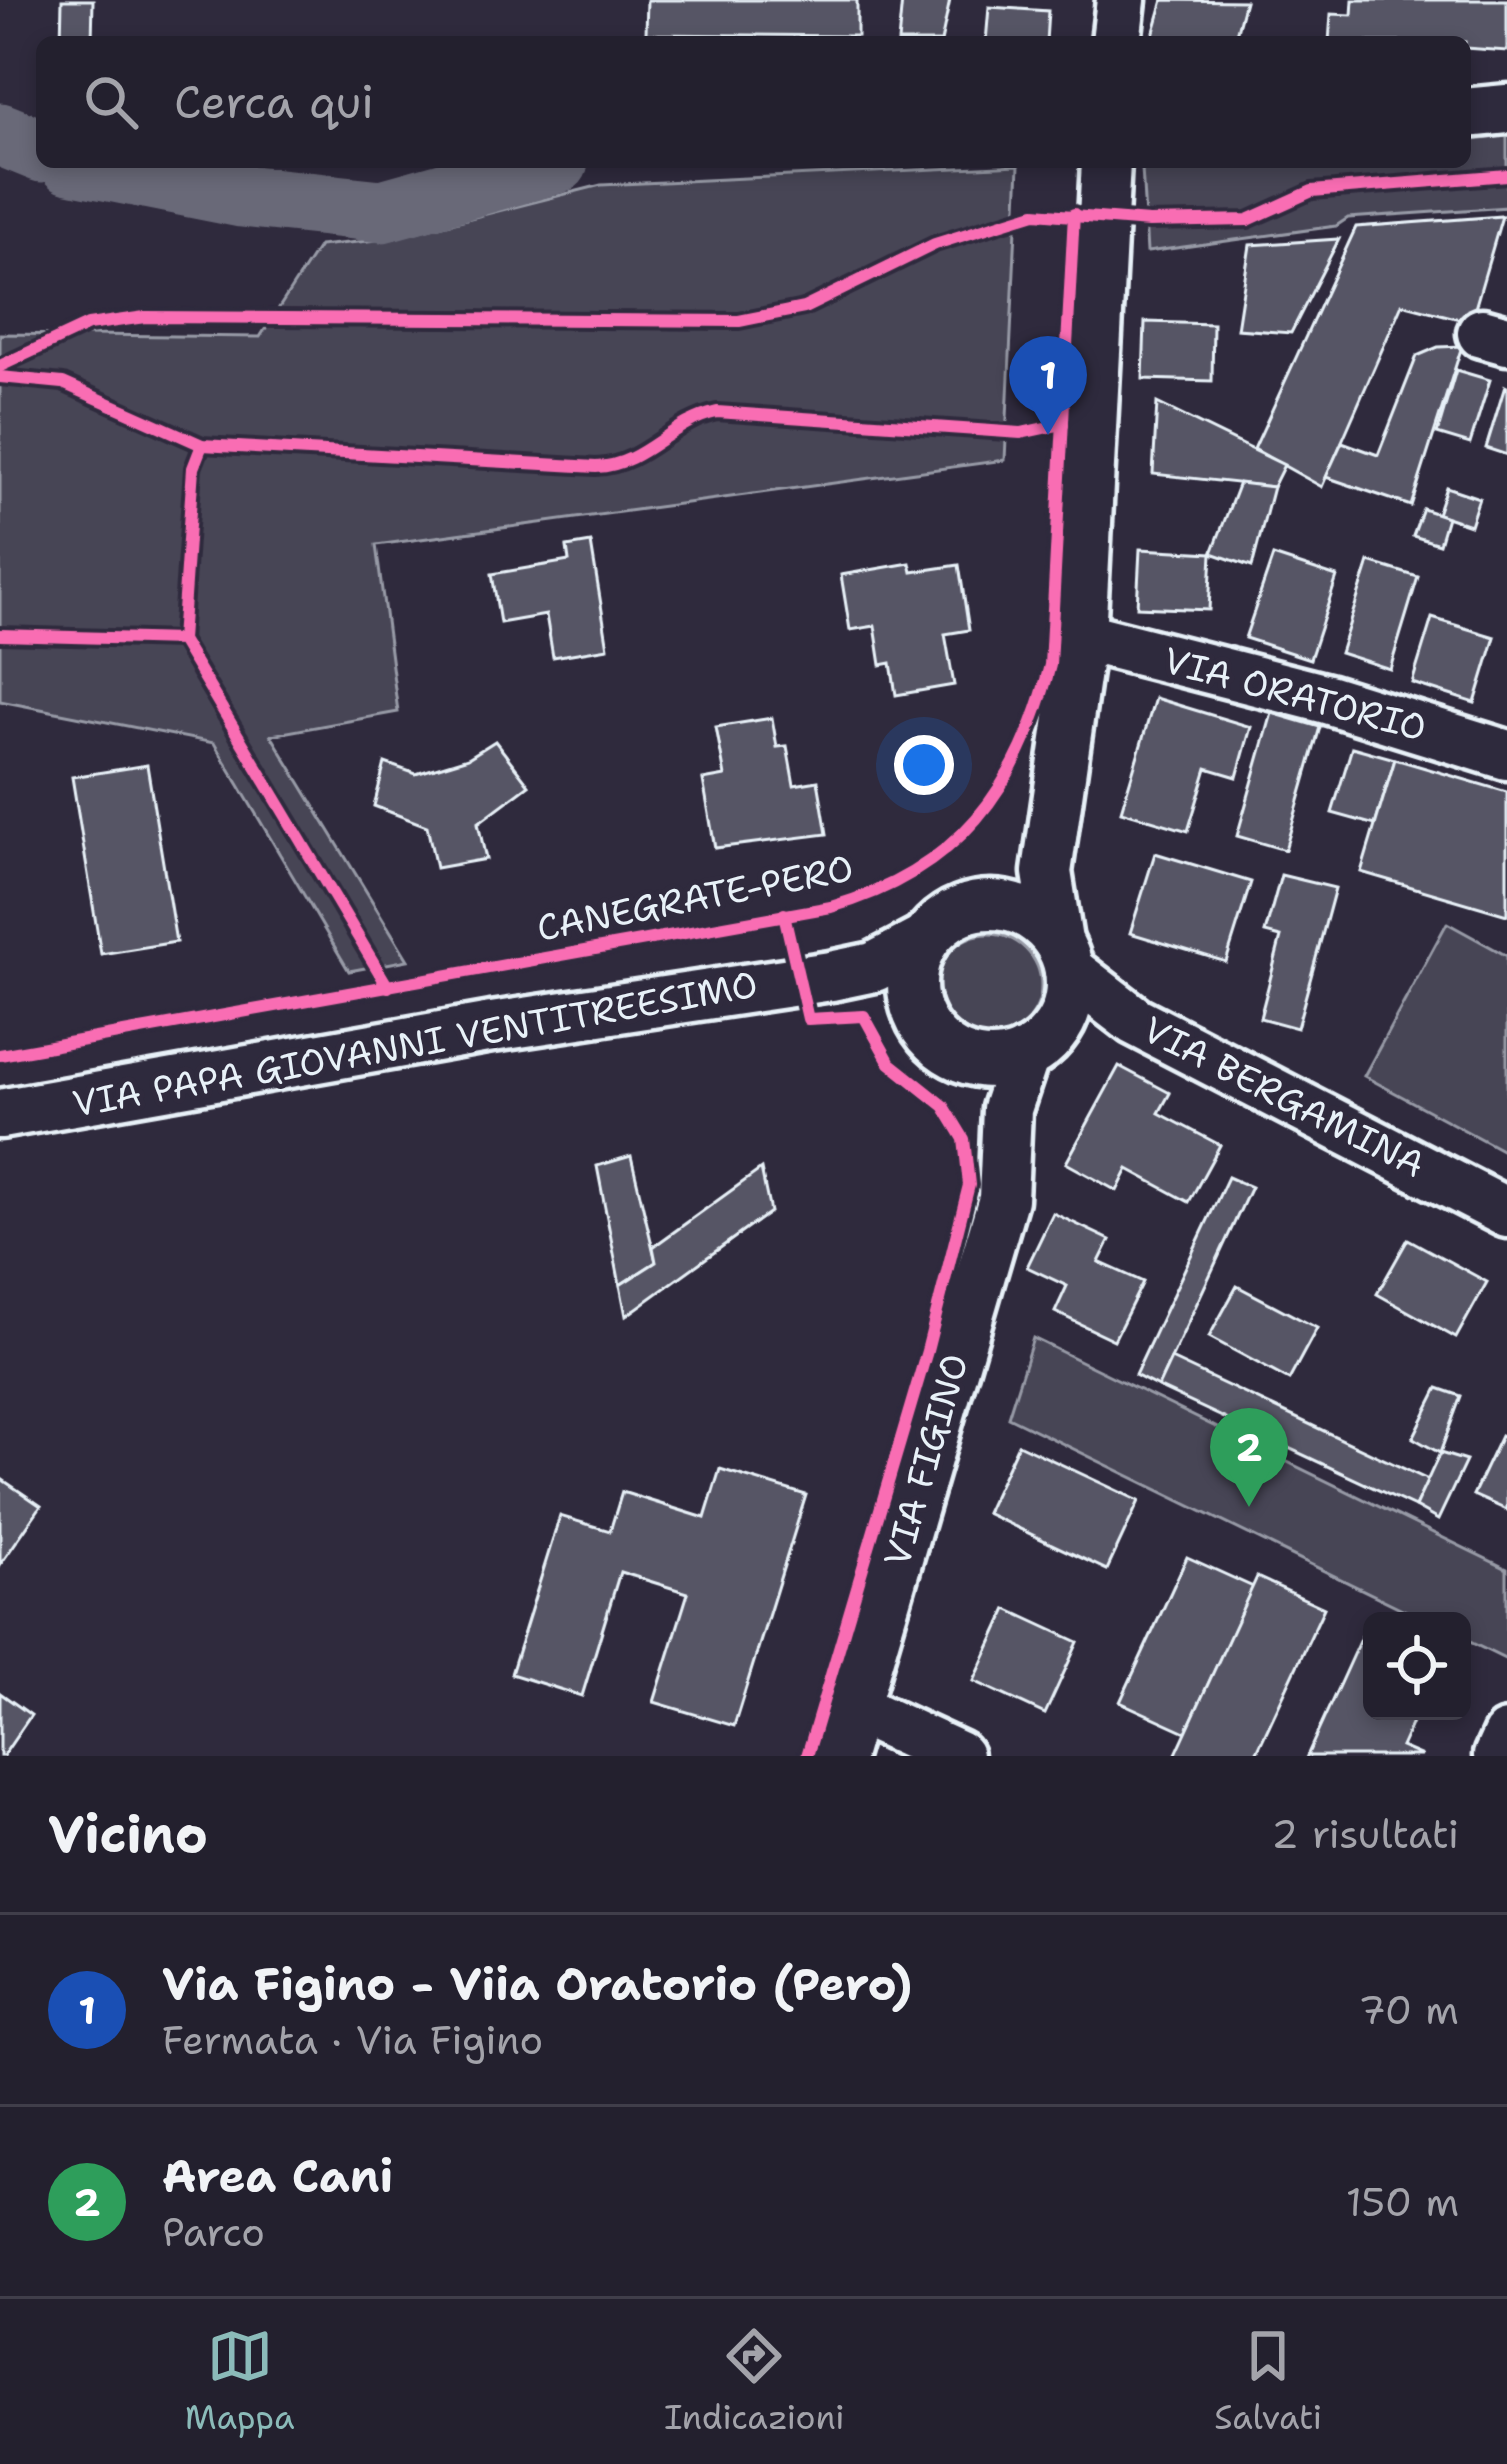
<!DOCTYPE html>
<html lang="it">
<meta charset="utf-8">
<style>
:root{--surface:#23202e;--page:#2f2d3a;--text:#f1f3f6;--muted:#a3a3aa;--line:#403e4a;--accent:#8bbbb9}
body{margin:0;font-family:"Shantell Sans",sans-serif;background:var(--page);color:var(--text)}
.controls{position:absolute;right:36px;bottom:36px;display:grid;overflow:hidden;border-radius:18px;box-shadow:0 6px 18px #0003}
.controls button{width:108px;height:108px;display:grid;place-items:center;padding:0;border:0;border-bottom:3px solid var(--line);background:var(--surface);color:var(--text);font:60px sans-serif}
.you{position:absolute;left:924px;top:765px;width:42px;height:42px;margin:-30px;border:9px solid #fff;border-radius:50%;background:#1a73e8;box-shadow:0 0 0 18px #1a73e833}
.badge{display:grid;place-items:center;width:78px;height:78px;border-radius:50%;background:var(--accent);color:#fff;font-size:39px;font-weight:700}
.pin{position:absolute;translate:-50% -99px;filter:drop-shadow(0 3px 6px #0008)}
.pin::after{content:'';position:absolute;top:63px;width:42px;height:36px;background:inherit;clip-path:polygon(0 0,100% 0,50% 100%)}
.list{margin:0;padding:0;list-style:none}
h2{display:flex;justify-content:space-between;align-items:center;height:156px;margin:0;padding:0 48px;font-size:51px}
h2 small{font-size:39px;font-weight:400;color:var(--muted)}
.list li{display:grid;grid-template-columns:78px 1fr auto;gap:36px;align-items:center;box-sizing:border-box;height:192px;padding:0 48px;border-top:3px solid var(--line)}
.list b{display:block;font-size:45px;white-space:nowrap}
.list p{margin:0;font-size:39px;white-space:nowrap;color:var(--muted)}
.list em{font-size:39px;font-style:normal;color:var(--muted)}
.icon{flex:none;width:66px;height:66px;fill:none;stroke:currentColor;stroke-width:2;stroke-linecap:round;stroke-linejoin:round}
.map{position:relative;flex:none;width:1507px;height:1756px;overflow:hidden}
.search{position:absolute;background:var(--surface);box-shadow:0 6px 18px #0003;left:36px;right:36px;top:36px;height:132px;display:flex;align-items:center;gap:30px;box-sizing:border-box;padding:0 42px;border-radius:18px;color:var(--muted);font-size:45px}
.sheet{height:540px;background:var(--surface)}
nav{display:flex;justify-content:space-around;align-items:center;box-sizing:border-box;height:168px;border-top:3px solid var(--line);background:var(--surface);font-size:33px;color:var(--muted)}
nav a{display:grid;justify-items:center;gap:6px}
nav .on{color:var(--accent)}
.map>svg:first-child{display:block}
.green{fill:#464455;stroke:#979aa6;stroke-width:3}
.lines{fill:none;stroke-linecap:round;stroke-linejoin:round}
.river{stroke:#696978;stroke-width:63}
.building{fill:#575565;stroke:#e8f1f8;stroke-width:3}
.minor-casing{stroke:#e8f1f8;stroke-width:57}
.minor{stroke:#2f2a3d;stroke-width:48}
.cycleway-casing{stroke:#2f2a3d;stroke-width:20}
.cycleway{stroke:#f96db3;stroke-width:12}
.labels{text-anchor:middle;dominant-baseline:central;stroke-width:10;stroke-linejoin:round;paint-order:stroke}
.street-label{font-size:36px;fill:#e8f1f8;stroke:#2f2a3d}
</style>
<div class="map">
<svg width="1507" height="1756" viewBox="0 0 1507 1756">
<rect width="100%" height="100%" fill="#2f2a3d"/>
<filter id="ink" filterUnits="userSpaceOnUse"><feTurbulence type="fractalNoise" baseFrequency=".00833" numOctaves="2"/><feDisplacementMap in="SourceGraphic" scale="24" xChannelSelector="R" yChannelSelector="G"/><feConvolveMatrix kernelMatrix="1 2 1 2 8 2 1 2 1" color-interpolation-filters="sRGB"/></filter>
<g filter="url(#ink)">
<g class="green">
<path d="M1507,136V207L1348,218L1336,226L1147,252L1142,168L1465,162V141Z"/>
<path d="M1019,165L1005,460L376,545L398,712L271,735L408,960L349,971L214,743L0,701V334L260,337L319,246L388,239L601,185Z"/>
<path d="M1447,923L1507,956V1153L1364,1076Z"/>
<circle cx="989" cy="986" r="52"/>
<path d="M1033,1338L1507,1569V1660L1462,1638V1621H1427L1008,1417Z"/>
</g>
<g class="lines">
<g class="river">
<path d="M0,134L42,151"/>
<path d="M70,162L242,196L382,211L557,162"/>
</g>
</g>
<g class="building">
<path d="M62,0H93L92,42H61Z"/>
<path d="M647,0H857V36L646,34Z"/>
<path d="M902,0H950L941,42H898Z"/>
<path d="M1163,0L1245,1L1234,42H1151Z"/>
<path d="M1353,0H1507V51L1465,48V42H1329L1331,14L1352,15Z"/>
<path d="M989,7L1048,11L1046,42H986Z"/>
<path d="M1502,216L1471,322L1402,304L1322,487L1254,449L1356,227Z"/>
<path d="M1339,239L1291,333L1237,329L1250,245Z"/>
<path d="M1145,322L1213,324L1212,381L1143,379Z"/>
<path d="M1462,346L1411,506L1326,477L1342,442L1378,455L1417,356L1438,347Z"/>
<path d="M1456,370L1490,380L1470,444L1437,434Z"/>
<path d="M1505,386L1507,387V455L1486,448Z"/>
<path d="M1157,403L1284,465L1273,487L1153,474Z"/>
<path d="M1239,483L1273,487L1252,567L1212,553Z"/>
<path d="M1446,487L1479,498L1470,525L1437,514Z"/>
<path d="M1423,509L1447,517L1439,544L1413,536Z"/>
<path d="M591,543L608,648L553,657L546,615L500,623L492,574L569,561L567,547Z"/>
<path d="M1140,549L1212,553L1209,610L1137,607Z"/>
<path d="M1273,556L1337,577L1310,659L1245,638Z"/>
<path d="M1369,562L1418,577L1390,669L1340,653Z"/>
<path d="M910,563L912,572L959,565L969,630L945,634L954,685L896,695L891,663L881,665L875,626L850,630L841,575Z"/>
<path d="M1432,618L1495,637L1475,703L1412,683Z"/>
<path d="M1155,698L1251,727L1237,777L1207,768L1188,831L1121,811Z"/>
<path d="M1272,713L1320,727L1285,850L1237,836Z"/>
<path d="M772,718L777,747L787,746L794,785L818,781L827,834L715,848L703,780L725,776L716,727Z"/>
<path d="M495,741L529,785L478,823L486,859L436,868L427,826L374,806L385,763L416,774L468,758Z"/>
<path d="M1352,747L1395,759L1375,825L1332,813Z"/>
<path d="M1395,759L1507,792V915L1361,872Z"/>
<path d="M147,765L176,942L101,954L72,777Z"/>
<path d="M1155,853L1251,882L1226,962L1130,933Z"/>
<path d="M1281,875L1335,888L1297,1028L1260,1018L1281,937L1265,933Z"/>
<path d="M1119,1066L1170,1093L1159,1113L1220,1145L1189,1202L1128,1169L1117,1191L1066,1163Z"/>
<path d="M631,1156L656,1262L620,1285L597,1166Z"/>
<path d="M761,1169L770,1212L626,1316L620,1285L656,1262L653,1247Z"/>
<path d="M1228,1177L1251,1187L1158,1387L1135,1375Z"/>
<path d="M1053,1213L1110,1240L1099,1262L1143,1282L1114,1340L1055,1312L1067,1286L1027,1267Z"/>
<path d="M1408,1239L1487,1282L1456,1338L1377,1294Z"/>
<path d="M1237,1286L1317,1328L1289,1380L1209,1337Z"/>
<path d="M1171,1359L1428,1480L1415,1507L1158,1387Z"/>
<path d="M1438,1388L1461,1396L1440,1453L1413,1438Z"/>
<path d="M1501,1436L1507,1439V1510L1473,1495Z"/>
<path d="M1018,1444L1139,1501L1107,1570L986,1513Z"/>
<path d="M1440,1453L1466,1461L1438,1520L1415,1507Z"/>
<path d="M720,1469L806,1495L734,1726L654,1702L688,1593L620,1572L582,1696L511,1674L560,1516L610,1531L622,1492L705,1518Z"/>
<path d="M0,1478L41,1506L0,1565Z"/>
<path d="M1187,1557L1253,1587L1186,1732L1120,1702Z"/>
<path d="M1257,1577L1324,1608L1255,1756H1175Z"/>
<path d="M1007,1609L1078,1642L1045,1714L974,1681Z"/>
<path d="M1366,1626L1372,1629V1711H1417L1401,1747L1422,1756H1307Z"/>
<path d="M0,1693L31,1715L3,1756H0Z"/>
</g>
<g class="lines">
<defs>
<g id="minor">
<path d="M1116,42L1121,0"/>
<path d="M1465,113L1507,109"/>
<path d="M1482,333L1507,340"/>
<path d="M1081,636L1327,699L1507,755"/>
<circle cx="991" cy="984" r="79"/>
<path d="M1058,941L1047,872L1081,636L1106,162"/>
<path d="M1069,970L1135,1021L1507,1213"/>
<path d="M0,1114L492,1027L831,976L874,967L925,940"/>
<path d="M854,1708L958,1756"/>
<path d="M840,1756L1003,1199L1007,1109L1025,1055"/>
<path d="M1498,1756L1507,1736"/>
</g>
</defs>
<use href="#minor" class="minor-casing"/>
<use href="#minor" class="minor"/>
<defs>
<g id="cycleway">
<path d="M0,366L88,325L145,317L739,321L804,308L935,244L1035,213L1149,222L1248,220L1312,191L1507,175"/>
<path d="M0,377L63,383L202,445L596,467C646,465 669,422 717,412L1021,433L1063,424"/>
<path d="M202,445L193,468L181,640L388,987"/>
<path d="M0,635L181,640"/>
<path d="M784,914L808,1019L864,1016L890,1063L944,1106L964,1139L969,1185L927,1351L807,1756"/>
<path d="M0,1055L831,907C957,871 1019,789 1050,665L1074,214"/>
</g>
</defs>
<use href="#cycleway" class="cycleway-casing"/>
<use href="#cycleway" class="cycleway"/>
</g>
</g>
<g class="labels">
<g class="street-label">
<text transform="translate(1295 694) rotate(15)">VIA ORATORIO</text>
<text transform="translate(695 898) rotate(-11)">CANEGRATE-PERO</text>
<text transform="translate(415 1044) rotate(-10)">VIA PAPA GIOVANNI VENTITREESIMO</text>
<text transform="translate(1284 1097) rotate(27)">VIA BERGAMINA</text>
<text transform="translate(926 1460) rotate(-74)">VIA FIGINO</text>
</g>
</g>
</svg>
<div class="controls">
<button><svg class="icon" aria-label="locate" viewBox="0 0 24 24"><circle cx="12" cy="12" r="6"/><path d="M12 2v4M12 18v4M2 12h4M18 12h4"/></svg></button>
</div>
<div class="you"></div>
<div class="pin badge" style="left:1048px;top:435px;background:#1a4fb4">1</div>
<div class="pin badge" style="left:1249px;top:1507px;background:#2e9e5b">2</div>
<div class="search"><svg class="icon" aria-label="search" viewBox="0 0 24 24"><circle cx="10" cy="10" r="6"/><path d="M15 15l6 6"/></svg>Cerca qui</div>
</div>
<section class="sheet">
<h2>Vicino<small>2 risultati</small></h2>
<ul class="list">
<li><span class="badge" style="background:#1a4fb4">1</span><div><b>Via Figino - Viia Oratorio (Pero)</b><p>Fermata · Via Figino</p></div><em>70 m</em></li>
<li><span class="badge" style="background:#2e9e5b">2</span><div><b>Area Cani</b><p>Parco</p></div><em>150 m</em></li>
</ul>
</section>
<nav>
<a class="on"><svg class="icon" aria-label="map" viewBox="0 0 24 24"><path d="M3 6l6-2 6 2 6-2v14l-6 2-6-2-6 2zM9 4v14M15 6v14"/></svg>Mappa</a>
<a><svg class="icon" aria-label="directions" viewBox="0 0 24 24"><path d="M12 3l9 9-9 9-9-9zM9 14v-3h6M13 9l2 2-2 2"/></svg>Indicazioni</a>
<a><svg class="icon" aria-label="saved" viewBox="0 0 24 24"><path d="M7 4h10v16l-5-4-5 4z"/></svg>Salvati</a>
</nav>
